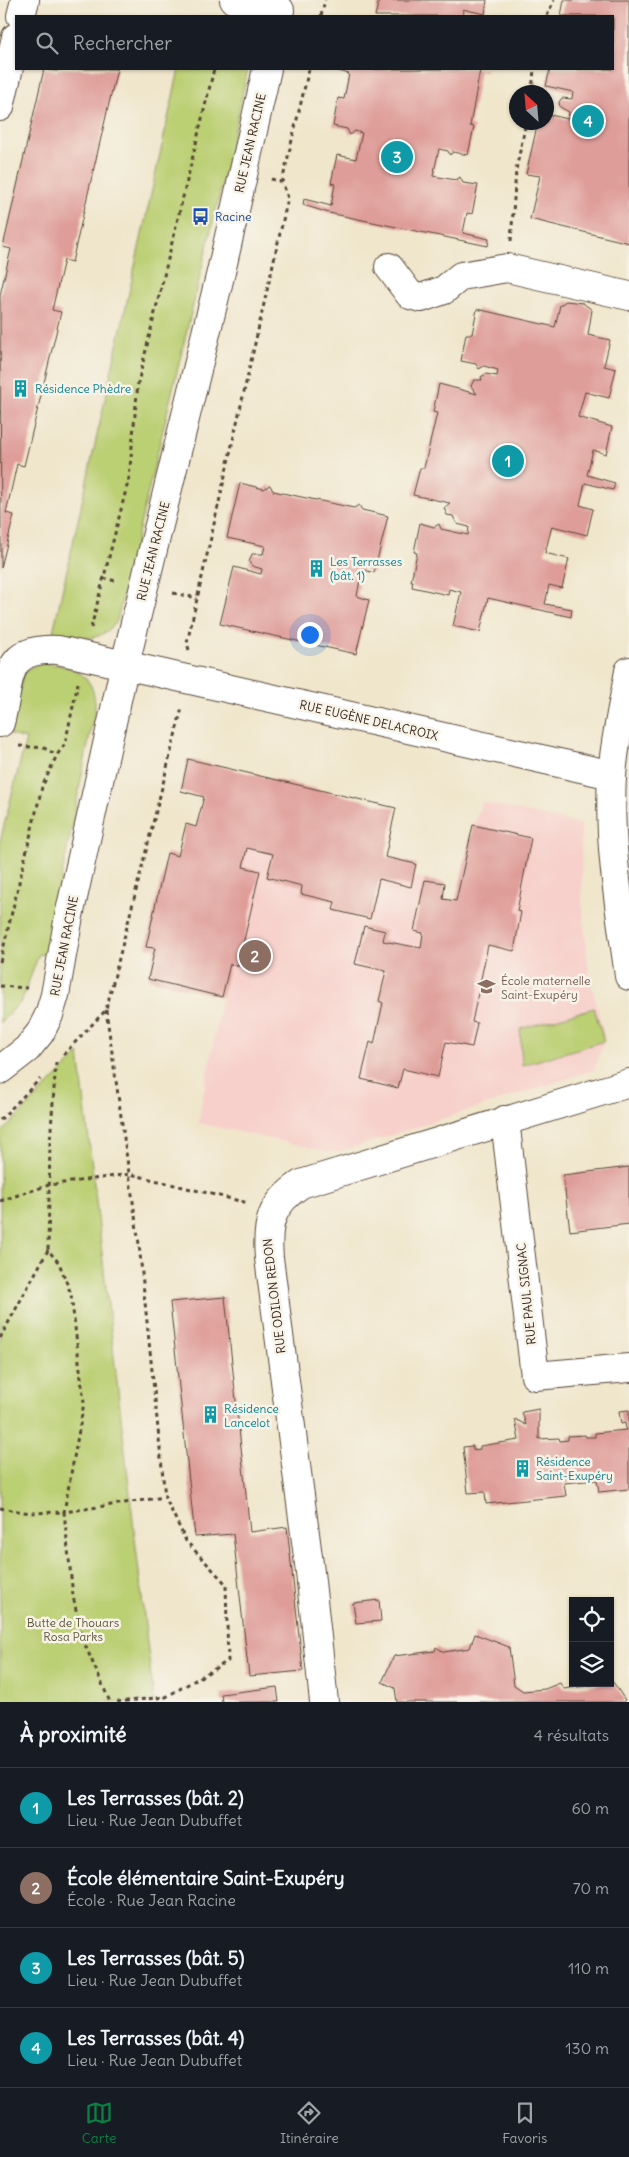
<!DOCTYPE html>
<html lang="fr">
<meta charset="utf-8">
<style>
:root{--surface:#171b24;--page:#20242c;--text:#f1f3f6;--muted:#9ea1a6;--line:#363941;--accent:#0b8043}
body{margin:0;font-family:Delius,sans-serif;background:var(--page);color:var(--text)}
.controls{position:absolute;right:15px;bottom:15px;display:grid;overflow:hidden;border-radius:0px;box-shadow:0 1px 4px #0004}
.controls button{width:45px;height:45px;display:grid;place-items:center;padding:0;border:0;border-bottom:1px solid var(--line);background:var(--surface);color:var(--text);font:25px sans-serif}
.compass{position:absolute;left:509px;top:85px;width:45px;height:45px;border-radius:50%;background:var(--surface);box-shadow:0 1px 4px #0004;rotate:334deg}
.you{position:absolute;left:309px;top:634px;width:18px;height:18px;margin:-12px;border:4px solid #fff;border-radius:50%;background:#1a73e8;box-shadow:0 0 0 8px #1a73e833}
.badge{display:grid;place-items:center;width:32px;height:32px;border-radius:50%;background:var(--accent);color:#fff;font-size:16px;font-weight:700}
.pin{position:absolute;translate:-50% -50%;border:2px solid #fff;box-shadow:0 1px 5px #0006}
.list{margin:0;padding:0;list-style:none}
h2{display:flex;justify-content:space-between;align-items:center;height:65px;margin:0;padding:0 20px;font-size:21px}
h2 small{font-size:16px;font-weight:400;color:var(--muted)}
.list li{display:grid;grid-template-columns:32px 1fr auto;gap:15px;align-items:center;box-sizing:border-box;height:80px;padding:0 20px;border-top:1px solid var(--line)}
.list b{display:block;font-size:19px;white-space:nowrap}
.list p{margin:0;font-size:16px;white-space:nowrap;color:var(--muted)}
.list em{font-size:16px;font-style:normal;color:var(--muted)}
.icon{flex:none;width:28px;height:28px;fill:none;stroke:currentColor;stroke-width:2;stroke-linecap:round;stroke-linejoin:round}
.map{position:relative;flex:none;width:629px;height:1702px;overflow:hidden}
.search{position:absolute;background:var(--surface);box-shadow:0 1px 4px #0004;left:15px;right:15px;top:15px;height:55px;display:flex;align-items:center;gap:12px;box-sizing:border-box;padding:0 18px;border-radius:0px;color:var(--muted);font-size:19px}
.sheet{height:385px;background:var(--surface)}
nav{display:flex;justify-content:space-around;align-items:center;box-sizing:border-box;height:70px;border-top:1px solid var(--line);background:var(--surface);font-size:14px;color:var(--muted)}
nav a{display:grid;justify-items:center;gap:2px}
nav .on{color:var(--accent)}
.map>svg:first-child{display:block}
.built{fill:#f7d0cb}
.green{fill:#bbcf73;stroke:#7b7c48}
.building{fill:#df9d99}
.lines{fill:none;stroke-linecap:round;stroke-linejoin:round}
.minor-casing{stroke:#564638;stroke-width:30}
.path{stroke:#564638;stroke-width:3;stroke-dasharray:4 4;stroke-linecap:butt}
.minor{stroke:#fff;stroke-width:28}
.labels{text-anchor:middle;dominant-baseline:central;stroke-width:5;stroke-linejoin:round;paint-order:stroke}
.street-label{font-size:12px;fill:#3b2a1e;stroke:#f7f3e8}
.transit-label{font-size:12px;fill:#164399;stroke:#f7f3e8;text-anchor:start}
.culture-label{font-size:12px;fill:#0d838f;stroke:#f7f3e8;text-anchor:start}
.education-label{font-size:12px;fill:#785e54;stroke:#f7f3e8;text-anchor:start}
.park-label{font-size:12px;fill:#5b5333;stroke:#f7f3e8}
</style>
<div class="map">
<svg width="629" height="1702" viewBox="0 0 629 1702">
<rect width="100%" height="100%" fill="#f7f3e8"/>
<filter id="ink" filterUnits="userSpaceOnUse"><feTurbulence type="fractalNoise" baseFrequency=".02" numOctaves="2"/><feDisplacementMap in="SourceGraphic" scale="10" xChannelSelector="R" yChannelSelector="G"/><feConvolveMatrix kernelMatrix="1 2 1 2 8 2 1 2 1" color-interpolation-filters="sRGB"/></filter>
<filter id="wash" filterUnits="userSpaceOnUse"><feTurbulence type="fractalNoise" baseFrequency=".0096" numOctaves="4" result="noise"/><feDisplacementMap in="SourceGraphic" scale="20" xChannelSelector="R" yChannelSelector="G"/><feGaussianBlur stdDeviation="1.12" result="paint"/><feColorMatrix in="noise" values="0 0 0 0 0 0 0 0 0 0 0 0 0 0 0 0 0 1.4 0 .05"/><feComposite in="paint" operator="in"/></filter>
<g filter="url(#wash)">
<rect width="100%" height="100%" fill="#f0e6cc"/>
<path class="built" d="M188,759L396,808L385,856L416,864L413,877L445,883L443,899L455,901L473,825L482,802L581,824L582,903L589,974L603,1031L604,1041L594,1070L336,1153L198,1123L222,997L155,948L146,947L167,853L178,855L186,824L196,827L203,797L181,791Z"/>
<g class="green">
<path d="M179,69H248L226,168L117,621C98,646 80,637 53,632Z"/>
<path d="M44,663C75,666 96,675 95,709L46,955L39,954L21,1002L0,1023V841L26,739L10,735L23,675L32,666Z"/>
<path d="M594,1008L604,1041L522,1065L520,1029Z"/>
<path d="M79,1054L154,1702H0V1134Z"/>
</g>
<g id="blocks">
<g class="building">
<path d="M379,0H487L485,14L462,9L464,12L463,16H375Z"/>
<path d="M564,0H629V243L530,219L540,176L526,174L538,122H546V114L568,119L569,112L560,107L559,102L562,98L572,99L573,92L546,86L550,69H613V16H561Z"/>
<path d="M44,69L57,71L58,69H117L72,262L64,260L52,310L61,312L24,466L17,464L6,513L14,515L1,568L0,295L11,249L3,247Z"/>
<path d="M332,69H486V71L480,70L470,126L474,127L468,155L453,152L450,155L448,151L439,149L433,176L456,180L460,177L463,183L478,185L472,214L467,213L463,233L489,239L488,246L329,213L303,205L304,199L331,206L335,184L331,183L337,155L356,159L362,133L355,131L350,135L347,129L333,126L338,98L344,99L349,74Z"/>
<path d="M566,301L583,303L592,310L588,335L610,340L604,366L616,369L609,398L585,392L578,417L612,427L606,454L593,450L587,475L615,483L613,490L585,483L580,505L593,509L587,535L552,526L545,553L569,559L562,588L549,585L545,604L572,609L571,617L488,598L480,632L453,626L461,592L449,589L448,595L412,587L413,581H411L417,553L414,552L420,523L434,527L439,524L441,529L468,535L469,527L457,524L453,516L447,515L444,508L450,503L413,495L420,468H424L437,413L433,412L439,384L477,394L471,386L474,380H482L481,377L486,374L497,376L498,370L484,366L479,369L476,364L461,361L466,334H472L477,309L555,327L560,305Z"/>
<path d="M240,483L264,489L270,485L273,491L354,508L359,505L362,510L388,516L374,573L362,569L357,596L369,600L356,654L220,624L234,567L261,574L262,569L252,566L249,562L252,554H263L265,546L227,538Z"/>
<path d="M188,759L396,808L385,857L416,864L411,887L379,879L370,919L333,910L335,902L301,894L302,886L267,877L273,854L247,848L243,867L260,871L238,966L230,964L222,997L148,979L155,948L146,947L167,853L178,856L186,824L196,827L204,797L181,791Z"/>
<path d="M473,825L531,838L517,911L521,912L514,951L488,945L472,1022L477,1023L472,1047L446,1042L438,1077L403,1069L398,1088L361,1079L370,1042L374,1044L383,1003L379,1001L386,971L355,964L364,926L385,931L383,941L421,948L423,933L414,931L425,880L445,883L443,899L456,901Z"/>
<path d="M629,1167V1224L570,1231L563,1175Z"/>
<path d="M225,1297L250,1532L287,1527L303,1671L249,1676L233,1534L195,1537L170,1302Z"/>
<path d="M539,1409V1439L559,1438L560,1441L568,1440V1436L585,1435L586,1437H595V1433L626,1430L625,1423L621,1424L619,1411L629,1410V1489L599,1492L597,1480L564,1483L566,1496L486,1504L485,1492L468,1493L463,1447L473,1446V1450L480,1449V1446L519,1440L515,1419L526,1425L522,1412Z"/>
<path d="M379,1600L381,1621L356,1623L353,1603Z"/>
<path d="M475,1634L509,1647L514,1685L523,1691L545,1689L560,1683L564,1689L613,1682L625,1700L623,1702H397L395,1688L382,1682L394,1656L435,1651L436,1647L444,1652L470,1648Z"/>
<path d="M277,1687L279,1702H222L221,1694Z"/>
</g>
</g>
</g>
<g filter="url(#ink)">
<use href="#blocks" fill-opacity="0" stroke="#564638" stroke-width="1"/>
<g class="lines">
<defs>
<g id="minor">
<path d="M234,0L280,10"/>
<path d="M21,16L25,0"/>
<path d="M0,107L16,37"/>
<path d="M389,267L410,295L421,298L444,290L461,276L507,268L629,296"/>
<path d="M629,671C623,706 614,742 612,777C608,844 620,910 629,976"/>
<path d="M0,723C12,680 1,647 58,650L612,775"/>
<path d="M0,1070L27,1049L40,1033L49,1015L55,995L69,916L125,664L221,272L267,69"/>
<path d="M505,1120L535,1376L629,1368"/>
<path d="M324,1702L310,1572L269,1258C266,1223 271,1204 301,1184L629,1083"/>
</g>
</defs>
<use href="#minor" class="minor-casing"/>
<g class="path">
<path d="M321,16L325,0"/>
<path d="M547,16L554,0"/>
<path d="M532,92L534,69"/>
<path d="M271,179L282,182"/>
<path d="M511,241L516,170L526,122"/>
<path d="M103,578L116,581"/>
<path d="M173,593L197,598"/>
<path d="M91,628L129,478L138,383L214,69"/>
<path d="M189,650L187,643L288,198L282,182L309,69"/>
<path d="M19,746L44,748L57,755"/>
<path d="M0,962L42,787L57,755L65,744L78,683"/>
<path d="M0,986L27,988"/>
<path d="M106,1010L139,1244L165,1497L186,1541L226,1584L228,1661L166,1697V1702"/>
<path d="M63,1055L106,1010L182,708"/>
<path d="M56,1062L50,1142L48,1250L59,1263L71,1294L84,1403L64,1512L165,1497"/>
<path d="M0,1120L40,1079"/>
<path d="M0,1201L49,1185L130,1174L248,1203"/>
<path d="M0,1338L48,1250"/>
<path d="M0,1508L30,1513L64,1512L73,1596L82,1638L110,1702"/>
<path d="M117,1702L166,1697"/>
</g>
<use href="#minor" class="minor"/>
</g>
</g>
<defs>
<symbol id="bus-bare" viewBox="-9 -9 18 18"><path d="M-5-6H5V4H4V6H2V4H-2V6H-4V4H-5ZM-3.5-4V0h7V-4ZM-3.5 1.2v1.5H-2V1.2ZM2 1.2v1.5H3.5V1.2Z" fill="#1a4fb4" stroke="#f7f3e8" stroke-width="2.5" paint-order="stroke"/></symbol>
<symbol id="building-bare" viewBox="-9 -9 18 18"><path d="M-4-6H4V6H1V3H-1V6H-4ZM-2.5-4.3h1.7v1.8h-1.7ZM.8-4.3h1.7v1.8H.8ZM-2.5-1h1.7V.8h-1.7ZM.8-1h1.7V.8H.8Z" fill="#0f9aa8" stroke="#f7f3e8" stroke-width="2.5" paint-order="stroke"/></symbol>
<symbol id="school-bare" viewBox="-9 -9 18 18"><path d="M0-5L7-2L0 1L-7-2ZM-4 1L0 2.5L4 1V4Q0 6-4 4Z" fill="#8d6e63" stroke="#f7f3e8" stroke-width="2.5" paint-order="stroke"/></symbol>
</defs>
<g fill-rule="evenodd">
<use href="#bus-bare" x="188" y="204" width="25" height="25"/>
<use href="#building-bare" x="8" y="376" width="25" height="25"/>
<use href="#building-bare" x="304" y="556" width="25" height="25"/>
<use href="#school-bare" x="474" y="974" width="25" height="25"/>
<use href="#building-bare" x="198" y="1402" width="25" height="25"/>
<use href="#building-bare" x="510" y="1456" width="25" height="25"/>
</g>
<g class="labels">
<g class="street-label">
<text transform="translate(250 143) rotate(-77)">RUE JEAN RACINE</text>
<text transform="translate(153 551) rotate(-76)">RUE JEAN RACINE</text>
<text transform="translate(369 720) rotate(13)">RUE EUGÈNE DELACROIX</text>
<text transform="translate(64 946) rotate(-79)">RUE JEAN RACINE</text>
<text transform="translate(526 1294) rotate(-96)">RUE PAUL SIGNAC</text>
<text transform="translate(274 1296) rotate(-97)">RUE ODILON REDON</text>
</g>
<g class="transit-label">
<text x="215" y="216">Racine</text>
</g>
<g class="culture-label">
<text x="35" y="388">Résidence Phèdre</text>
<text x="330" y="561">Les Terrasses<tspan x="330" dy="14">(bât. 1)</tspan></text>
<text x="224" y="1408">Résidence<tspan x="224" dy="14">Lancelot</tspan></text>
<text x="536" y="1461">Résidence<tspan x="536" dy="14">Saint-Exupéry</tspan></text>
</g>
<g class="education-label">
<text x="501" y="980">École maternelle<tspan x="501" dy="14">Saint-Exupéry</tspan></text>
</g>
<g class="park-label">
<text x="73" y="1622">Butte de Thouars<tspan x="73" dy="14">Rosa Parks</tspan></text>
</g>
</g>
</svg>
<div class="controls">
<button><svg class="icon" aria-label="locate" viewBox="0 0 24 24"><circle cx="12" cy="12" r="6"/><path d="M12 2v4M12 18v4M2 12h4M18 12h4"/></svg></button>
<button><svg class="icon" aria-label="layers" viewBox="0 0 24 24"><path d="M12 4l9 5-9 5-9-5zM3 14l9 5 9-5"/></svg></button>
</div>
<svg class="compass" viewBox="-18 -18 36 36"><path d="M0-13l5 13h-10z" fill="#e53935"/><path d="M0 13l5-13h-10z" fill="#9ea1a6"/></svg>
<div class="you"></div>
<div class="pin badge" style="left:508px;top:461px;background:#0f9aa8">1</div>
<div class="pin badge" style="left:255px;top:956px;background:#8d6e63">2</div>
<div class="pin badge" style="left:397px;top:157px;background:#0f9aa8">3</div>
<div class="pin badge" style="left:588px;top:121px;background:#0f9aa8">4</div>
<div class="search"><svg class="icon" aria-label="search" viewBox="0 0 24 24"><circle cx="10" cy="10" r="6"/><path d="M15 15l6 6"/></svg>Rechercher</div>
</div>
<section class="sheet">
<h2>À proximité<small>4 résultats</small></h2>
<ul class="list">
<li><span class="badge" style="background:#0f9aa8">1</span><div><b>Les Terrasses (bât. 2)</b><p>Lieu · Rue Jean Dubuffet</p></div><em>60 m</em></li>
<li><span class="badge" style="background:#8d6e63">2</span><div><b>École élémentaire Saint-Exupéry</b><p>École · Rue Jean Racine</p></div><em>70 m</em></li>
<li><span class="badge" style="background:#0f9aa8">3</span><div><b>Les Terrasses (bât. 5)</b><p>Lieu · Rue Jean Dubuffet</p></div><em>110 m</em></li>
<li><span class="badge" style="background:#0f9aa8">4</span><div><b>Les Terrasses (bât. 4)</b><p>Lieu · Rue Jean Dubuffet</p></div><em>130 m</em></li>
</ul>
</section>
<nav>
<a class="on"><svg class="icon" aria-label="map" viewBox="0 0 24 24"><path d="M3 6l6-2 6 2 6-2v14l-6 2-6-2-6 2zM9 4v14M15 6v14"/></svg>Carte</a>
<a><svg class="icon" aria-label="directions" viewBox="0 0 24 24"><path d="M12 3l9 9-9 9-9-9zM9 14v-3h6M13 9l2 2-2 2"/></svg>Itinéraire</a>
<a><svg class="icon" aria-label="saved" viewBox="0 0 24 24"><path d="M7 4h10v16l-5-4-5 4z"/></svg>Favoris</a>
</nav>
